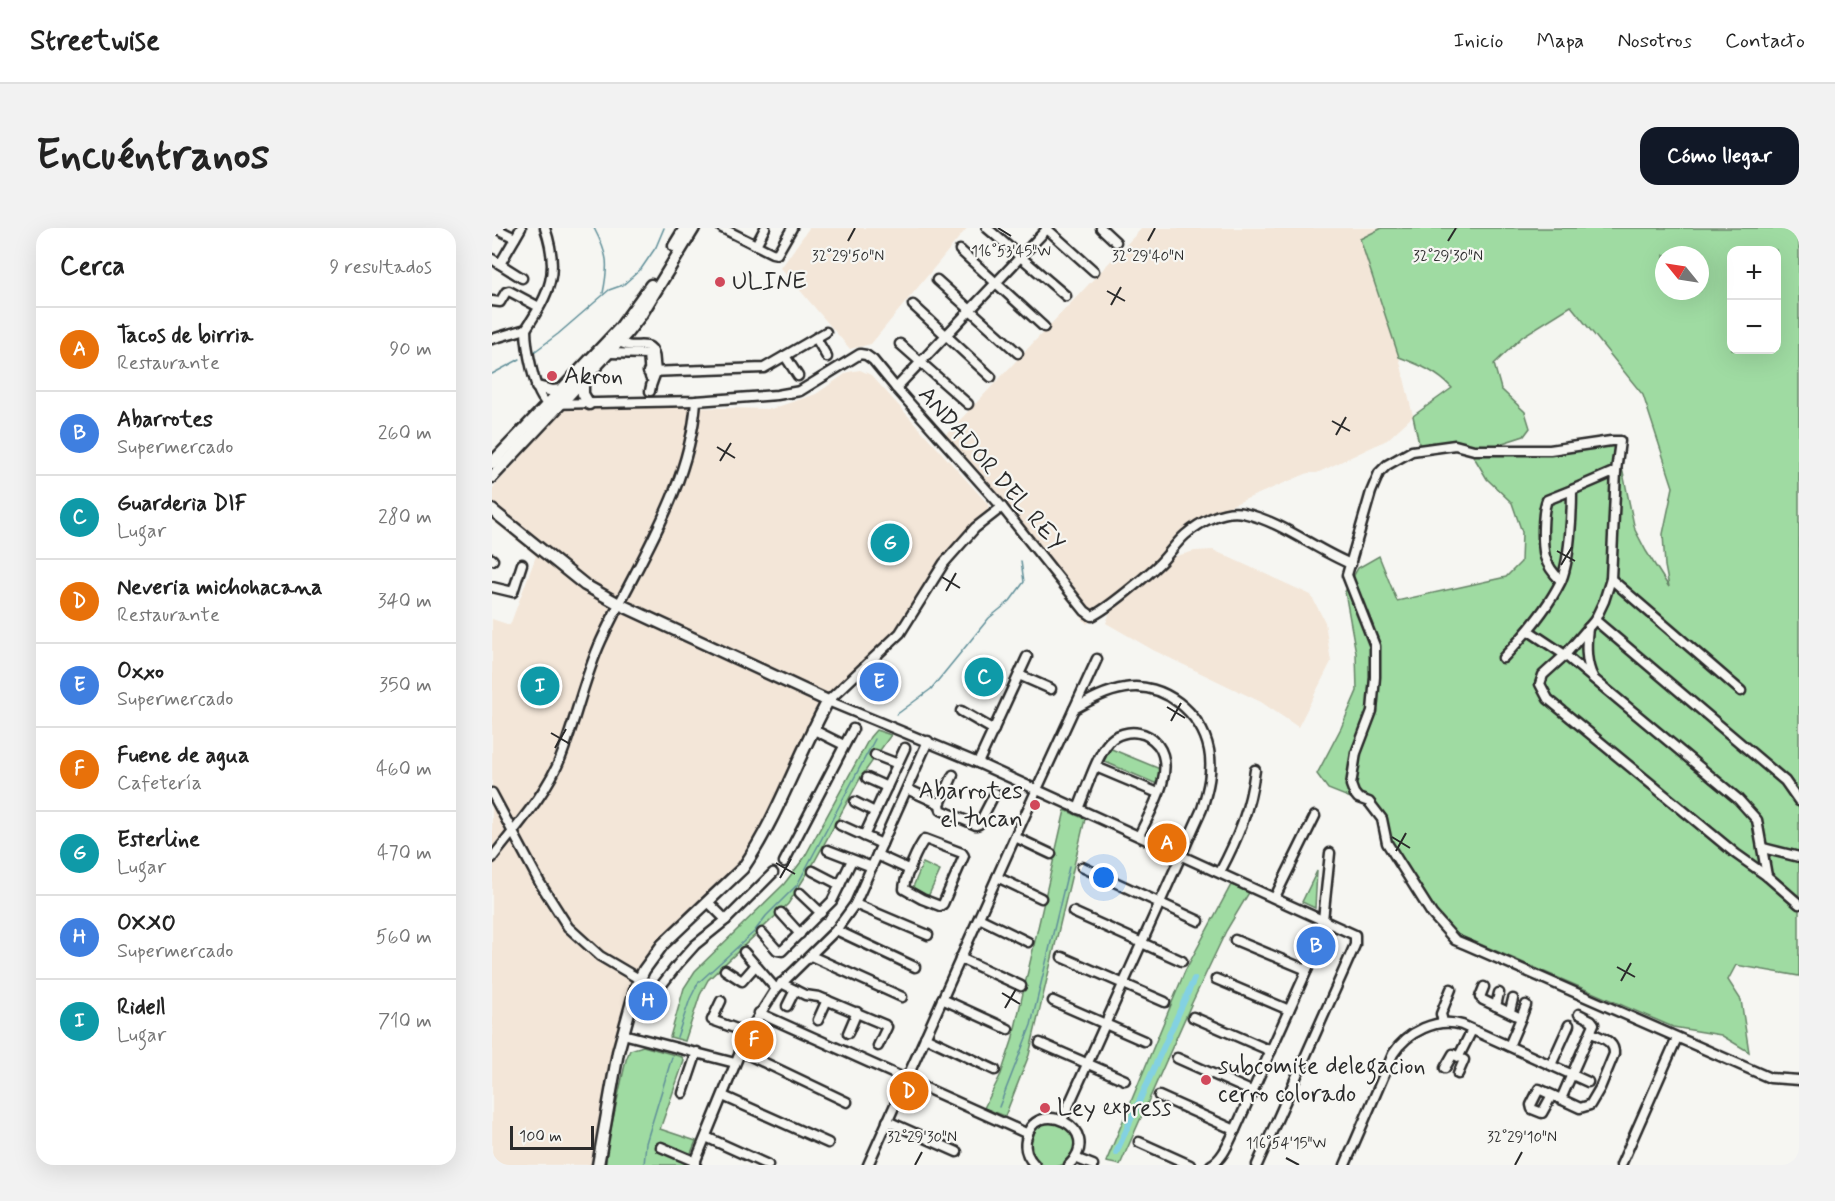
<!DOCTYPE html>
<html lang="es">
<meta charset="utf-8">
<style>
:root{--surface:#fff;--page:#f2f2f2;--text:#222;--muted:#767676;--line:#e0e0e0;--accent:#111827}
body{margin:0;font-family:Mynerve,sans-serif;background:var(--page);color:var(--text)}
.controls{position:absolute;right:18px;top:18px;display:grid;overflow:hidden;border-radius:12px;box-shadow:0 6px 24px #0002}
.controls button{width:54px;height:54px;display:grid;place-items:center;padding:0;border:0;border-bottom:2px solid var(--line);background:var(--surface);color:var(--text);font:30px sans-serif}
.compass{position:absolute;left:1163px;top:18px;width:54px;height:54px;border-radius:50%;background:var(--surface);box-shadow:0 6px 24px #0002;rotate:300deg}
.scale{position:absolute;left:18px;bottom:15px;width:84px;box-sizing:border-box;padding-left:6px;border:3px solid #2b2b2b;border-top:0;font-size:16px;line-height:21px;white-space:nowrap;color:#2b2b2b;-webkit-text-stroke:4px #f6f6f2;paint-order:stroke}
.you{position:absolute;left:612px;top:650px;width:21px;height:21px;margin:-15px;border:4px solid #fff;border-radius:50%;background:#1a73e8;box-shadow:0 0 0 9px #1a73e833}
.badge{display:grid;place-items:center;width:39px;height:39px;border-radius:50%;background:var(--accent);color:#fff;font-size:20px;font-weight:700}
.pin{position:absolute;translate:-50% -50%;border:3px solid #fff;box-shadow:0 2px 6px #0006}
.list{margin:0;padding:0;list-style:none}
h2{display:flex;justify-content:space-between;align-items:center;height:78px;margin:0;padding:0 24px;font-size:26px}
h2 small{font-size:20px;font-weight:400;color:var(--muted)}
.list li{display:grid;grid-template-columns:39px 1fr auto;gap:18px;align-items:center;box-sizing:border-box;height:84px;padding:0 24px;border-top:2px solid var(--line)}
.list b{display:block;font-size:22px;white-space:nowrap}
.list p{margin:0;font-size:20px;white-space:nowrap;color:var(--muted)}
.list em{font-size:20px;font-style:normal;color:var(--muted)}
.map{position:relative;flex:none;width:1307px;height:937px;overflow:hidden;border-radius:18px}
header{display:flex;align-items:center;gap:36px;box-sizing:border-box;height:84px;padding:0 30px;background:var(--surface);border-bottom:2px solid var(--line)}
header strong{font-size:28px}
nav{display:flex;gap:33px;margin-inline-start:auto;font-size:21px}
.intro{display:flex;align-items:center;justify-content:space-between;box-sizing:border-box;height:144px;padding:0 36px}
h1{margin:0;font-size:42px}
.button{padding:15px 27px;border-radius:18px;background:var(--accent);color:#fff;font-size:21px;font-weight:700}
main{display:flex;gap:36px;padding:0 36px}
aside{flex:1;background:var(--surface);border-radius:18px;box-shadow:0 6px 24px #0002}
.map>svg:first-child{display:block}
.built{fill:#f3e6d8}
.green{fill:#9fdba2;stroke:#658366;stroke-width:1.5;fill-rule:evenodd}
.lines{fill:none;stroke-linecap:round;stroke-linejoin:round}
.stream{stroke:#608f99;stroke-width:1.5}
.canal{stroke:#83d1e2;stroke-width:6}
.minor-casing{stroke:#2b2b2b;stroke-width:13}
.major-casing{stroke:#2b2b2b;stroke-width:15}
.minor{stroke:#f6f6f2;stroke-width:8}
.major{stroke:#f6f6f2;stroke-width:10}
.ticks{fill:none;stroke:#2b2b2b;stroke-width:2}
.poi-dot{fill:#d1495b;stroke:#f6f6f2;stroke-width:2}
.labels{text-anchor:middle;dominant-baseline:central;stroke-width:4.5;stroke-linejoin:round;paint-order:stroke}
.poi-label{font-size:24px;fill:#2b2b2b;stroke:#f6f6f2;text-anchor:start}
.street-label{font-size:24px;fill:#2b2b2b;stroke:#f6f6f2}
.ticks-label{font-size:15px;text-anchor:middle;fill:#2b2b2b;stroke:#f6f6f2;stroke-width:4.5;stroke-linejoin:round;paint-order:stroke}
</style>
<header>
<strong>Streetwise</strong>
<nav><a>Inicio</a><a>Mapa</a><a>Nosotros</a><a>Contacto</a></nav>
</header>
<div class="intro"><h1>Encuéntranos</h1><a class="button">Cómo llegar</a></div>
<main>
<aside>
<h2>Cerca<small>9 resultados</small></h2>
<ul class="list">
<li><span class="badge" style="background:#e8710a">A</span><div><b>Tacos de birria</b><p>Restaurante</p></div><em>90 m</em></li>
<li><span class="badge" style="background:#3f7fe0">B</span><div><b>Abarrotes</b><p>Supermercado</p></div><em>260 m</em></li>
<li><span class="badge" style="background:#0f9aa8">C</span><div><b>Guarderia DIF</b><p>Lugar</p></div><em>280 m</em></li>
<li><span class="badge" style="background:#e8710a">D</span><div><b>Neveria michohacana</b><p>Restaurante</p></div><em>340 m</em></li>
<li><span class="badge" style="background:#3f7fe0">E</span><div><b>Oxxo</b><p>Supermercado</p></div><em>350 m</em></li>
<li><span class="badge" style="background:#e8710a">F</span><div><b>Fuene de agua</b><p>Cafetería</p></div><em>460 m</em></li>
<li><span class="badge" style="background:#0f9aa8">G</span><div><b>Esterline</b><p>Lugar</p></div><em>470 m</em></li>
<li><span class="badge" style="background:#3f7fe0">H</span><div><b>OXXO</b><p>Supermercado</p></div><em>560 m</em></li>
<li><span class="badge" style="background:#0f9aa8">I</span><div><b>Ridell</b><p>Lugar</p></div><em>710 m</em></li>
</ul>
</aside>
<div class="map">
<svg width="1307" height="937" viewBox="0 0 1307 937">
<rect width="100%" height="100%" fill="#f6f6f2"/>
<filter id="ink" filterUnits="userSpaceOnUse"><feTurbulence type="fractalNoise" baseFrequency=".0167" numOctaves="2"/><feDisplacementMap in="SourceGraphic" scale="12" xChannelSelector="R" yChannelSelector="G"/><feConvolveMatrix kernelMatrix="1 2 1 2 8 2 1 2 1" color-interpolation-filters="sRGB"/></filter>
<g filter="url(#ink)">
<g class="built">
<path d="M317,0H475L379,116L358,121L289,40Z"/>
<path d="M650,0H890L869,11L907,129L921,188L895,212L825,245H816L733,280L696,305L595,396L449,212Z"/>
<path d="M368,142L379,147L496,276L498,289L464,323L429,380L336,472L251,639L216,673L148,750L105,937H0V391L18,397L44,328L0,292V261L72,181L186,179L279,181L324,166L356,144Z"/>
<path d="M721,322L819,367L833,394L839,434L806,499L769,474L661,422L614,395L623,372L644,354L684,328L703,323Z"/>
</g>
<g class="green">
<path d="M890,0H1307V748L1244,737L1236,752L1249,772L1257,824L1229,807L1181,799L953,701L896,613L879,578L836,561L825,546L849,500L865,463L864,425L853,364L866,340L887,328L905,373L1014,349L1029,334L1030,304L1020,275L995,251L979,224L961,221L928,220L921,188L960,160C945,144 928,137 907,129L868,11ZM1240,22H1284V122H1240ZM1172,27H1208V63H1172ZM1079,78L1151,167L1181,259L1171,306L1173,338L1177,359L1154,323L1143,302L1125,216L992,221L1032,208L1038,200L1033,184L1009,161L1002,136L1031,108Z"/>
<path d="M384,502L399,507L369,549L320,638L296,676L216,752L208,767L193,813L178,809L192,760L203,743L292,656L312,630L378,509Z"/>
<path d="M617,520L668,541L665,556L611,533Z"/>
<path d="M573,582L593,591L537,827L513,888L492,880L509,846L520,813Z"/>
<path d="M431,635L448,643L434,673L418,666Z"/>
<path d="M825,643L823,680L810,674Z"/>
<path d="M739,657L758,663L734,703L698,779L628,937L614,934L693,743Z"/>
<path d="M151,818L190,829L192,833L168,901L204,913L194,937H114L115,918L134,832L138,822Z"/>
<circle cx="560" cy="916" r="23"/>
</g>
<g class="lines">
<g class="stream">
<path d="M102,0C116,27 117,35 111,65"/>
<path d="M42,124L66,106L117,62L131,57L149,41L164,19L172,0"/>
<path d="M0,146L28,131"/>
<path d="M404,487L439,461L497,390L518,373L532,354L529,333"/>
<path d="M185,809L198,771L206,755L262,704L274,688L305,657L383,511"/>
<path d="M507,879L539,797L577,639"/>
<path d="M152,937L154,915L180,829"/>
</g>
<path class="canal" d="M624,925L702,751"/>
<defs>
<g id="minor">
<path d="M230,0L280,25L285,26L300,0"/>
<path d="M495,0L574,68"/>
<path d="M554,0L602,43"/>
<path d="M609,0L624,14"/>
<path d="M5,1L23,10"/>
<path d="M264,17L273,0"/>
<path d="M468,22L552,99"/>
<path d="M0,31L30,50"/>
<path d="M8,36L29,0"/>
<path d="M445,52L526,125"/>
<path d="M0,73L8,74L14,64L17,63L47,79"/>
<path d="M421,77L499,149"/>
<path d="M34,101C34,116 42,168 56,176L204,173L285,167L308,163L368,126L374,127L381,132L404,160L510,279L593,383L600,388C614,382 656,347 668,335C677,326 684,315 693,307C708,294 731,281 751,285C791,294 822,321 859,336"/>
<path d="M324,110L335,129"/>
<path d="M0,111L34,101C58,64 68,44 53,0"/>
<path d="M127,113C142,126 162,105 163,134C163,137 164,141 164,144C162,151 159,155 158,163"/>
<path d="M408,116L476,176"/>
<path d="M117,125L156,126L158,149"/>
<path d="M293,128L306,148"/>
<path d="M156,144L272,140L334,104"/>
<path d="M404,160L556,0"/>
<path d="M510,279L483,300L452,335L408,405L336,473L486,535L863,707V717L765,937"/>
<path d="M0,331L1,332"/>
<path d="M1119,351L1249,463"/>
<path d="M1069,353C1062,346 1056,339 1053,329C1050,316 1050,284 1055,272L1080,262"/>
<path d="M0,359L21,364L30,336"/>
<path d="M1103,392L1293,553L1307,573"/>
<path d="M1096,400C1094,416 1093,434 1101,449"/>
<path d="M1037,403L1073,427L1246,571L1265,592L1275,648"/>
<path d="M1011,430C1032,408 1054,383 1068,355C1078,335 1080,285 1080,262L1124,243"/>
<path d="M527,447L559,461"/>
<path d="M469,483L502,502"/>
<path d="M320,501L352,517"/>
<path d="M383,527L406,536"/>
<path d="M486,535L535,429"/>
<path d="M604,539L666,565"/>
<path d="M461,547L448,576L449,582L484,597L487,596L503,565"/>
<path d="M375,550L395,559"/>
<path d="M415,561L448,576"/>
<path d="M0,565L48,655L76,699L108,728L147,751"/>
<path d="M363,574L383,584"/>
<path d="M586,581C594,562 605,527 617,514C624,506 637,503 647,505C655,506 661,511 666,517C685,543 658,583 647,608"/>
<path d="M348,597L390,616"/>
<path d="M372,608L413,520"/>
<path d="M523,609L559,626"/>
<path d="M433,611L470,625L472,628L451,676L448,678L430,671L412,661C412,651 426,619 433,611Z"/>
<path d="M1271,620L1307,629"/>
<path d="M336,622L380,639"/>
<path d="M385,627L418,642"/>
<path d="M0,630C23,600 55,565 69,529C84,491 92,450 109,413C145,335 198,261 204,173"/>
<path d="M292,634L361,501"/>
<path d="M590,639L707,693"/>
<path d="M321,643L348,657"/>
<path d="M728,644C746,610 758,581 763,542"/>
<path d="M505,649L549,670"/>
<path d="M308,665L329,685"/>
<path d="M783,669L823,588"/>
<path d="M216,674L234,692"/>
<path d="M363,676L436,707"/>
<path d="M1307,676L1275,648L1244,626L1056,471L1048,456L1051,447L1073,427L1103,392L1112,373L1119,351L1124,243L1128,213H1119L1058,222H982L963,217L920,223L895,237L887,245L879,264L855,347L883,418V449L880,483L864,525L859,557L862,565L866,570L877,574L890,591L895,615L940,686L963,712L975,717L1278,850L1307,852"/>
<path d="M581,684L690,733"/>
<path d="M289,685L308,706"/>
<path d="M487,690L536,714"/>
<path d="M344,702L423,739"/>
<path d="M270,705L285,722L290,723L340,673L360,632"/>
<path d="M743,712L815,742"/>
<path d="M252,724L284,761"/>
<path d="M319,728L410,769"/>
<path d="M570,729L673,774"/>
<path d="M468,730L529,758"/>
<path d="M233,742L250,753L264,737"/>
<path d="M724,751L797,782"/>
<path d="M289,755L313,767L327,769L393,797L395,799L386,818"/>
<path d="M992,759L988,769L991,772L1029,790L1017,818"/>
<path d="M165,763L186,736L203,717L234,692L281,645"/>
<path d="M450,771L516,801"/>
<path d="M229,773L220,792L256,805"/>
<path d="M561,773L652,813"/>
<path d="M295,778L303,762"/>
<path d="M1004,778L1007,765"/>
<path d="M1018,783L1021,771"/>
<path d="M267,785L536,906"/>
<path d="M701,789L779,823"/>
<path d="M1029,790L1034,777"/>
<path d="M326,792L335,772"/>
<path d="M951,794L949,786L959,761"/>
<path d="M356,805L365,784"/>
<path d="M131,806L243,835"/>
<path d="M433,809L503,842"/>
<path d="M548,815L633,852"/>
<path d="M248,823L355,874"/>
<path d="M967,828L980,802"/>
<path d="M685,830L761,864"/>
<path d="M1059,837L1077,797"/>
<path d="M953,840L961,826L972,832L966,846"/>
<path d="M191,865L205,824"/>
<path d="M1060,867L1050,885L1040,881L1039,877L1047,861L1088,880L1098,877L1108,860L1122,826C1123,813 1109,810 1100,805"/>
<path d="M231,868L336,915"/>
<path d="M667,868L743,902"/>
<path d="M1069,871L1102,796L1099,792L1087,786"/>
<path d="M570,892L710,581C716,561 721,542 717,522C710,485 671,453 633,460C614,463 598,472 582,481"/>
<path d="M395,893L465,924"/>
<path d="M214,909L276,937"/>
<path d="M647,914L698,937"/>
<path d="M169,919L204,934"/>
<path d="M583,930L601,937"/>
<path d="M202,937L256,805L284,761L344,702L363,676L436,513"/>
<path d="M376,937L523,609L605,431"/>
<path d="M543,937C536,930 532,922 534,912C542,866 614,901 577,937"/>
<path d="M719,937C731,931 737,914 743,902L829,711L838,625"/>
<path d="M853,937L901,826C915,804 945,789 970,797L1096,854"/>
<path d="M1129,937L1185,810"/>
</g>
<g id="major">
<path d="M182,18L193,0"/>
<path d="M91,152V166L97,176"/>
<path d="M45,159L61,163L69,162"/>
<path d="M0,235L128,100L159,57"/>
<path d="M0,249L135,105L149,87L202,0"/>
<path d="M0,282L93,357L127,376L336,473C306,527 286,589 251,640L171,716L152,742L144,759L126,824L106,937"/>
</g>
</defs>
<use href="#minor" class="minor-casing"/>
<use href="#major" class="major-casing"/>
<use href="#minor" class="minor"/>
<use href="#major" class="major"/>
</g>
</g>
<path class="ticks" d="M506,0L519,8M356,13L363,0M656,13L663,0M956,13L964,0M615,63L633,73M619,77L629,59M840,193L858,203M844,207L854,189M225,219L243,230M228,233L239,215M1065,323L1083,333M1069,337L1080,319M450,349L468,360M454,363L464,345M675,479L693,490M679,493L689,475M59,505L78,516M63,520L74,501M900,609L918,620M904,623L914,605M284,635L303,646M288,650L299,631M1125,739L1143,749M1129,753L1139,735M510,765L528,776M513,780L524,761M794,930L807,937M423,937L430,924M1023,937L1030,924"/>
<g class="poi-dot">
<circle cx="228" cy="54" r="6"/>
<circle cx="60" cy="148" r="6"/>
<circle cx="543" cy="577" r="6"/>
<circle cx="714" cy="852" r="6"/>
<circle cx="553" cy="880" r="6"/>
</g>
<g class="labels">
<g class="poi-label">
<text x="240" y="54">ULINE</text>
<text x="72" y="148">Akron</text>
<text x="531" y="563" text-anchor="end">Abarrotes<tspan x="531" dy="28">el tucan</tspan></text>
<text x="726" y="838">subcomite delegacion<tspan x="726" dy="28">cerro colorado</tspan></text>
<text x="565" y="880">Ley express</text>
</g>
<g class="street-label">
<text transform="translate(499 241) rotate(49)">ANDADOR DEL REY</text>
</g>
</g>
<g class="ticks-label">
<text x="519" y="28">116°53'45"W</text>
<text x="356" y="33">32°29'50"N</text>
<text x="656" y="33">32°29'40"N</text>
<text x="956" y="33">32°29'30"N</text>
<text x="430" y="914">32°29'30"N</text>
<text x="1030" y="914">32°29'10"N</text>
<text x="794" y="920">116°54'15"W</text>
</g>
</svg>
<div class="controls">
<button>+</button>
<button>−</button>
</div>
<svg class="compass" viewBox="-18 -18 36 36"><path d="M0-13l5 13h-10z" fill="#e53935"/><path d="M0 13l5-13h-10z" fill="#767676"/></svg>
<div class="scale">100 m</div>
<div class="you"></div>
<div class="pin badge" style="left:675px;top:615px;background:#e8710a">A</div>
<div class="pin badge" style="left:824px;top:718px;background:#3f7fe0">B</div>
<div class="pin badge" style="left:492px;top:449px;background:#0f9aa8">C</div>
<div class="pin badge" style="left:417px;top:863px;background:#e8710a">D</div>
<div class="pin badge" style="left:387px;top:454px;background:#3f7fe0">E</div>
<div class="pin badge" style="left:262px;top:812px;background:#e8710a">F</div>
<div class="pin badge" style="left:398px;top:315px;background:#0f9aa8">G</div>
<div class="pin badge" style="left:156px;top:773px;background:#3f7fe0">H</div>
<div class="pin badge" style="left:48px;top:458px;background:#0f9aa8">I</div>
</div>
</main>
